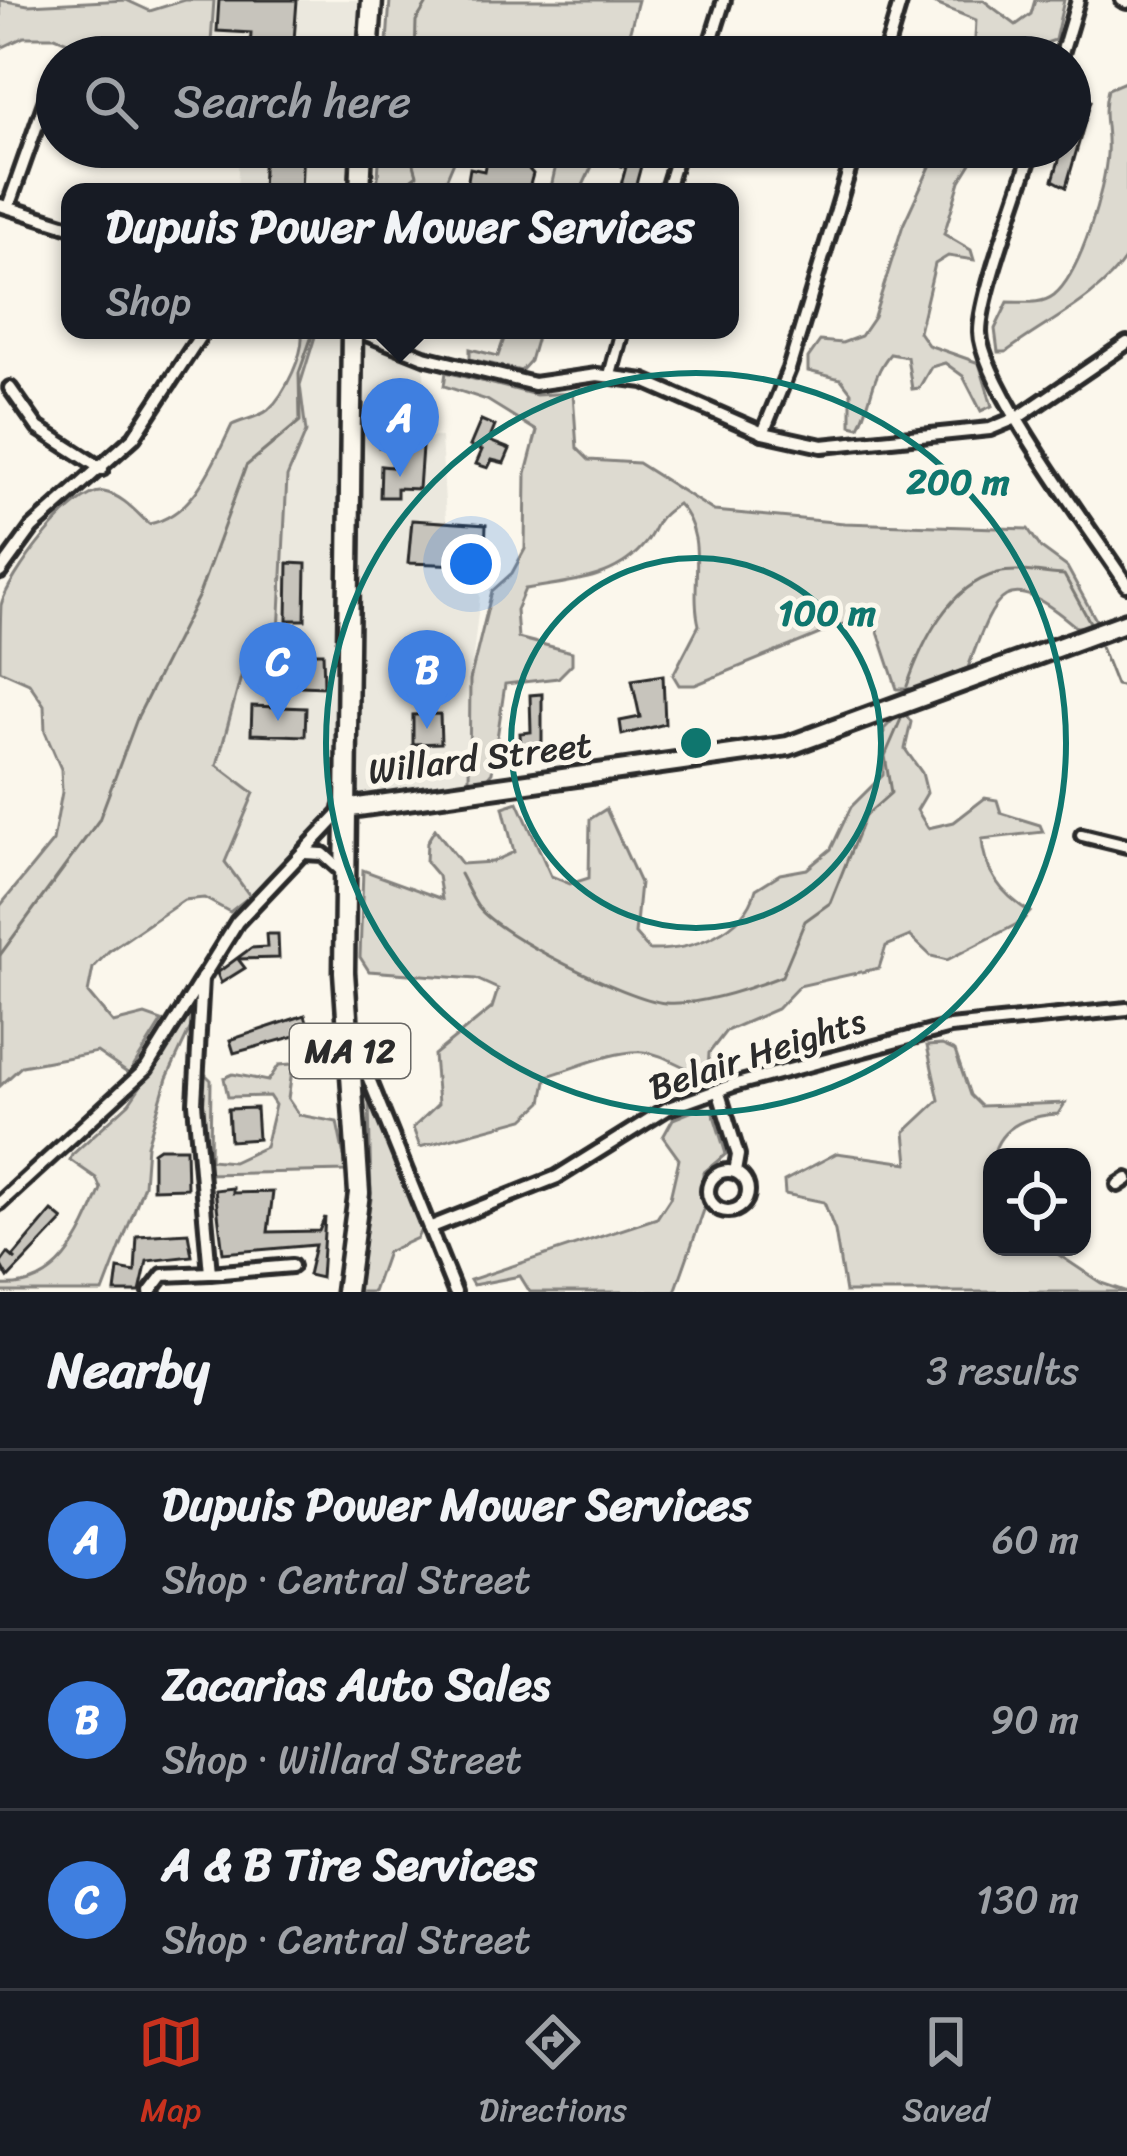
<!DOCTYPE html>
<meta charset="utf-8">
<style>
:root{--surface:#171b24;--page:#242831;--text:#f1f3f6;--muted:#9ea1a6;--line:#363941;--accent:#c8321e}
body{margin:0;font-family:Sriracha,sans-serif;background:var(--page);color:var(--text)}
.controls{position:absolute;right:36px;bottom:36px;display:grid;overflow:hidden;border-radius:24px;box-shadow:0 3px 9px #0004}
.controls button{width:108px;height:108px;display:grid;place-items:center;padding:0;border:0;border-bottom:3px solid var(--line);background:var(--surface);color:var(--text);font:60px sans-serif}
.you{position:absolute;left:471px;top:564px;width:42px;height:42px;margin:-30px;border:9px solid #fff;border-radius:50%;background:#1a73e8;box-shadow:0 0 0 18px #1a73e833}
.badge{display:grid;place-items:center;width:78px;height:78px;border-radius:50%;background:var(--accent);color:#fff;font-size:39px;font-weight:700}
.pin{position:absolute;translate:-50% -99px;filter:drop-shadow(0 3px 6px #0008)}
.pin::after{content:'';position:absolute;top:63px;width:42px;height:36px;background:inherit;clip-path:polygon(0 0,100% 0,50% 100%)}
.popup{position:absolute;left:61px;top:183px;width:678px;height:156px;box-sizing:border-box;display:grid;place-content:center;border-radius:24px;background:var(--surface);filter:drop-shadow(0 3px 9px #0005);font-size:39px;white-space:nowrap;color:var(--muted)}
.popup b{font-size:45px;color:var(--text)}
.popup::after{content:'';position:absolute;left:50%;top:100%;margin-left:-24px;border:24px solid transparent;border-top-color:var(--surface)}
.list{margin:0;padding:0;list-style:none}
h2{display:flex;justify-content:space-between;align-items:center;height:156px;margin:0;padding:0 48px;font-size:51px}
h2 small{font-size:39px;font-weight:400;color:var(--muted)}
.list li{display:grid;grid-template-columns:78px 1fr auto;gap:36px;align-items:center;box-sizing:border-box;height:180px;padding:0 48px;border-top:3px solid var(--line)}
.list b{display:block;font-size:45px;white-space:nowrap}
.list p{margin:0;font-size:39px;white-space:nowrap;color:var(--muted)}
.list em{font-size:39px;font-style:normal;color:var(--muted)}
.icon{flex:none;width:66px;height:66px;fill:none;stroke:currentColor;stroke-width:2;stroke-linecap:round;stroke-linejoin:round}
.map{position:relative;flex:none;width:1127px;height:1292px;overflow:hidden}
.search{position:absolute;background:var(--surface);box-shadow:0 3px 9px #0004;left:36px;right:36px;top:36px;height:132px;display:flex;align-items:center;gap:30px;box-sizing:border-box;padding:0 42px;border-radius:66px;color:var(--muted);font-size:45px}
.sheet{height:696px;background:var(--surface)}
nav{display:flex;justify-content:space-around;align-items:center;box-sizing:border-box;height:168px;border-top:3px solid var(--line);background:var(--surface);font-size:33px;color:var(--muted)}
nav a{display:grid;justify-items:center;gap:6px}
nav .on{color:var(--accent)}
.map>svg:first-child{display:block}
.built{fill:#ebe8de}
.green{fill:#dddad0;stroke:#84827e;stroke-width:3}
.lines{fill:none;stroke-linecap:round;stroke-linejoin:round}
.stream{stroke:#7b7a75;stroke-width:3}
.building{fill:#c7c4bc;stroke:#2b2b2b;stroke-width:3}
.street-casing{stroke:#2b2b2b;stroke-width:20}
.secondary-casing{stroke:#2b2b2b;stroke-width:26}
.primary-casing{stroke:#2b2b2b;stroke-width:27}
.street{stroke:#fbf7ec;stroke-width:10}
.secondary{stroke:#fbf7ec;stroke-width:16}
.primary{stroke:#fbf7ec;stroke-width:18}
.ring{fill:none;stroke:#0f766e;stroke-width:6}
.labels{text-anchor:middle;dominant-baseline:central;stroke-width:10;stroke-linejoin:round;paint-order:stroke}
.shield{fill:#fbf7ec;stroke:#696865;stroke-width:3}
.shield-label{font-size:33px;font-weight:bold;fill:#2b2b2b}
.street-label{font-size:36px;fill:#2b2b2b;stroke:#fbf7ec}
.centre{fill:#0f766e;stroke:#fbf7ec;stroke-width:6}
.ring-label{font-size:36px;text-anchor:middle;font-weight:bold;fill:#0f766e;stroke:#fbf7ec;stroke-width:10;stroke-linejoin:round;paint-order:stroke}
</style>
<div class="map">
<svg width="1127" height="1292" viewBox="0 0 1127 1292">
<rect width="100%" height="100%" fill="#fbf7ec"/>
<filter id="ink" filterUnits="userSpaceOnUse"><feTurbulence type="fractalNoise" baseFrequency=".00833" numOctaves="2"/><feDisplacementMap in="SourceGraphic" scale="24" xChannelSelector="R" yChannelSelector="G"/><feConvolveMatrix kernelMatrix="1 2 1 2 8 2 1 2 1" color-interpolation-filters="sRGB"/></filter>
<g filter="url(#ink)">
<g class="built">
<path d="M214,0H372L368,57H210Z"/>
<path d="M239,147H362L360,192H237Z"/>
<path d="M317,330H356L424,357V437H441L446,519L480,596L470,681L469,791L344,809L254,902L225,862L217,766L251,640L305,359Z"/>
</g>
<g class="green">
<path d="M0,0L28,5L126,0L150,11L185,0H214L210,57H105L55,37H24L1,48Z"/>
<path d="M390,0H638L623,57H386Z"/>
<path d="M926,0H983L1016,25L1031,14L1035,0H1064L1055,40L1006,57H974L976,20Z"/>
<path d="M1127,81V256C1098,300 1047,321 1006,352H998L995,329L1008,302C1024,302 1041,305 1054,295C1081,273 1105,188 1107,154C1109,128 1101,117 1108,89Z"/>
<path d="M380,147H460L441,192H377Z"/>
<path d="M560,147H601L580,192H550Z"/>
<path d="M939,147H981L960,181L944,234L971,250L974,260L948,256L935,264L919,332L928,345L979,363L992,406L981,411L963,376L945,363L931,367L919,388L912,389L907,357L890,354C871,376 872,402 859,427L851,425V392L841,379L808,371V358L820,341L842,343L861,336L874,317L903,225Z"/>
<path d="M301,330H317L300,385L306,432L287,477L279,633L251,640L217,765L254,793L225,862L250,896L230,912L204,898L184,900L109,951L93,968L88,993L113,1023L145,1015L162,1021L129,1074L97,1052L22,1066L0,1086V906L53,841L62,792L61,769L45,732L44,705L29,683L0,670C0,650 0,625 1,605C8,578 73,488 104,492C122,495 137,513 149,524C194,515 213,464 232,425C242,420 260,417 268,410C284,396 307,350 301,330Z"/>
<path d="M507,330H539L530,361L521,371L470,359V349L498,356Z"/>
<path d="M446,372L536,395L573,393L577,448L589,460L638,463L714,511L844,523L1028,529L1041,548L1067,567L1096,620L1092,626L1076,627C1005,566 996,592 968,668L915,689H897L873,617L846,623L695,685H679L673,675L699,625C689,584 710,537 678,504C649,522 660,528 642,547C612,581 566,582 525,589L516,610L518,638L572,652V664L558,678L505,684L492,772L484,782L469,781L470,680L492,591L512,573L525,549L526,473L537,431L487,400L444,386Z"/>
<path d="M906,715L911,722L905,749L922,773L927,793L917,810L928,828L954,822L985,798L997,800L1001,813L1040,825L1043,832L982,839C984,872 1002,895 1030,912L1021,922L947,960L931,956L910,936L886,946L879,968L799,986L777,1009L726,1031L709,1053L708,1072C684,1073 669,1054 643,1052C614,1050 575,1068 547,1076L542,1102L524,1119L420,1147L413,1128L438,1104L434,1055L492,1008L498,989L476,979L369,971L360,957L363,870L442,899L438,876L426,862L427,842L435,829L462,864L492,862L514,852L503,807L518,802L551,876L570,884L589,878L590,819L606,809L640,883L635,934L649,950C691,951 745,932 756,889L780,874L807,869L831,849L851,807L883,775L884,729L897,716Z"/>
<path d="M194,1008L197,1014L167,1078L147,1145L144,1185L103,1292H0V1285C59,1290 81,1237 101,1189L96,1178L70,1160L72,1155L129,1103Z"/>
<path d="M942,1045L955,1051L970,1095L981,1106L1065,1103L1058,1114C971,1119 992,1182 992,1247H1047L1101,1283L1127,1292H845L835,1231L824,1202L785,1194L784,1181L837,1153L908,1163L905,1132L939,1100L927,1046Z"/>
<path d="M293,1064L288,1099L299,1115L337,1122L347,1171L204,1174L202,1079L206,1075L211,1080L210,1160L233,1162L265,1147L275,1105L269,1096L228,1097L224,1078L233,1074L268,1081L279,1065Z"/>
<path d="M369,1099L422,1228L417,1238L387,1252L373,1292H356L371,1199Z"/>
<path d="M700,1108L712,1109L726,1154L703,1173L704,1210L675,1292H530L520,1276L473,1285L470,1280L657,1218L670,1198L679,1159L663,1137L673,1119Z"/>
</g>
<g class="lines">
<g class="stream">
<path d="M415,57L416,21L429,0"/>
<path d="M395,192L417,175L409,147"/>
<path d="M1101,647L1116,685L1127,687"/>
<path d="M907,686C922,643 948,586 998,573C1017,568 1044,574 1064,575L1092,626"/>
<path d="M460,874C466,885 471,897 478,907C500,936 627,999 665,1003C701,1006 749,989 782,976L805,921L830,903L865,816L891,793L885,756L901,719"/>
<path d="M0,955L99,820L138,716L198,597L246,466L300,421L299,373L314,330"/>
</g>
</g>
<g class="building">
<path d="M219,0H297L293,54L250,51L251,33L217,31Z"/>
<path d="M1078,97L1091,101L1066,187L1053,180L1063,147H1070V118Z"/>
<path d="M264,147H303L301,192H262Z"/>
<path d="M489,147L518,157L533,174L528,192H466L470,168L484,171Z"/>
<path d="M631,147H646L634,192H619L626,167L621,166Z"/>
<path d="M424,419L419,489L397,488V497H380L381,466L392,467L393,446L379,447V420Z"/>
<path d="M481,420L495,426L489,441L510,449L504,463L492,460L488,468L476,464L482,450L470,446Z"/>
<path d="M412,520L486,525L485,550L465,549L464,565L408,563Z"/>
<path d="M288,563L306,564L305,620H287Z"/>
<path d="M303,653H323L324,687L277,685L276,671L304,670Z"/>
<path d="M663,675L665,724L622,735L620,721L640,717L632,680Z"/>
<path d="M542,694V741L538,748L521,749L520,733L531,732L530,695Z"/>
<path d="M252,706L306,708L305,736L251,734Z"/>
<path d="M440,714L441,743L413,744V715Z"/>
<path d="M266,934H278L279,958L238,959L245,968L221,983L217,973L251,948L267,947Z"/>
<path d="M305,1015L310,1032L234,1053L230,1040Z"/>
<path d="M256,1108L258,1139L230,1141L228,1109Z"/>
<path d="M159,1148H186L187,1188L153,1189V1152Z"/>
<path d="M233,1188V1193L273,1192L268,1232L319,1231L325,1217L321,1278L308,1275L315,1245L223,1253L215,1190Z"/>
<path d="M52,1211L63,1220L8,1278L0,1264L8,1253L16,1260L13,1257Z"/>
<path d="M188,1233L192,1256L147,1261L140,1292H115L118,1269L135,1272L137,1236Z"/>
</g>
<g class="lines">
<defs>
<g id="street">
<path d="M1122,0L1127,2"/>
<path d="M706,57L724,0"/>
<path d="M884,57L901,0"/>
<path d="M1061,57L1078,0"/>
<path d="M1033,147C1021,189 980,294 980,332C981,384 1095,535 1127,585"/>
<path d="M666,192L680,147"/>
<path d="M0,205L70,227"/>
<path d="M8,207L55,74"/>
<path d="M356,330L424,357L534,384L597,375L644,381L763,433L822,446L990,429L1019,417L1127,343"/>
<path d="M610,375L622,330"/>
<path d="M10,388L38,428L102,469"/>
<path d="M763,433L789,369L856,147"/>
<path d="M0,572L32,528L134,437L204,330"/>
<path d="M1082,835L1127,846"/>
<path d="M304,853L323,854L344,873"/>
<path d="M202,978L195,1103L210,1273L292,1266"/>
<path d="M351,1034L455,1292"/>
<path d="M718,1090L738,1155L735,1172"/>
<circle cx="728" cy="1191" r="20"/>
<path d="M1118,1185L1127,1179"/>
<path d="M0,1203L146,1069L237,922L344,809"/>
<path d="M429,1228L557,1177L666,1109L733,1085L950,1027L1127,1009"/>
<path d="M150,1292L163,1275L210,1273"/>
</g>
<path id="secondary" d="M344,809L788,746L1127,622"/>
<g id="primary">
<path d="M368,57L372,0"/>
<path d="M360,192L362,147"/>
<path d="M346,1292L359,1193L344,972L352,330"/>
</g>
</defs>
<use href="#street" class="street-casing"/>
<use href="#secondary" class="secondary-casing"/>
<use href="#primary" class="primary-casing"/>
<use href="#street" class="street"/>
<use href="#secondary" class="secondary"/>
<use href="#primary" class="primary"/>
</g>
</g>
<g class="ring">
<circle cx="696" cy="743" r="185"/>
<circle cx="696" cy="743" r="370"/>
</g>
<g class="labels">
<rect class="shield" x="290" y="1024" width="120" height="54" rx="9"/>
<g class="shield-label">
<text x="350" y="1051">MA 12</text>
</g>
<g class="street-label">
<text transform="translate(480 758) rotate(-7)">Willard Street</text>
<text transform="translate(757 1054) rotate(-18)">Belair Heights</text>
</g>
</g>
<circle cx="696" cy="743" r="18" class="centre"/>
<g class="ring-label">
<text x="958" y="494">200 m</text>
<text x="827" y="625">100 m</text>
</g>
</svg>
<div class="controls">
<button><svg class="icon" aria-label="locate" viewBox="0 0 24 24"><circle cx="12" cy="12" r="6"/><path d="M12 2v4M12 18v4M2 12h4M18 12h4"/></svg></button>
</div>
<div class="you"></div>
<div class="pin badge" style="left:400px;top:477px;background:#3f7fe0">A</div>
<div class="popup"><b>Dupuis Power Mower Services</b>Shop</div>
<div class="pin badge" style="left:427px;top:729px;background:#3f7fe0">B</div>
<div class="pin badge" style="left:278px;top:721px;background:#3f7fe0">C</div>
<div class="search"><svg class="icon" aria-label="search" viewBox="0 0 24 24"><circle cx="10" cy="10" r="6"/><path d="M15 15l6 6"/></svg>Search here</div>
</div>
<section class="sheet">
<h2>Nearby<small>3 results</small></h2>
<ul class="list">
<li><span class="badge" style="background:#3f7fe0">A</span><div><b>Dupuis Power Mower Services</b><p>Shop · Central Street</p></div><em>60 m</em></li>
<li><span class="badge" style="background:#3f7fe0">B</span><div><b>Zacarias Auto Sales</b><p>Shop · Willard Street</p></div><em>90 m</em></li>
<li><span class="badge" style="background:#3f7fe0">C</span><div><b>A &amp; B Tire Services</b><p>Shop · Central Street</p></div><em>130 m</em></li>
</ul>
</section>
<nav>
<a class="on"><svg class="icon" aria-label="map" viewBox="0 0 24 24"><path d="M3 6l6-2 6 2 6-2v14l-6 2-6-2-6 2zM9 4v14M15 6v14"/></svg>Map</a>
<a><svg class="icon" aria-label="directions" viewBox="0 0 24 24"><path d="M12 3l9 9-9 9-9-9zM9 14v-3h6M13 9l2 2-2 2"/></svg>Directions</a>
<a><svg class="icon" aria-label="saved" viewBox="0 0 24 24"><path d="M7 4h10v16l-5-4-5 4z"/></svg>Saved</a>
</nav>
